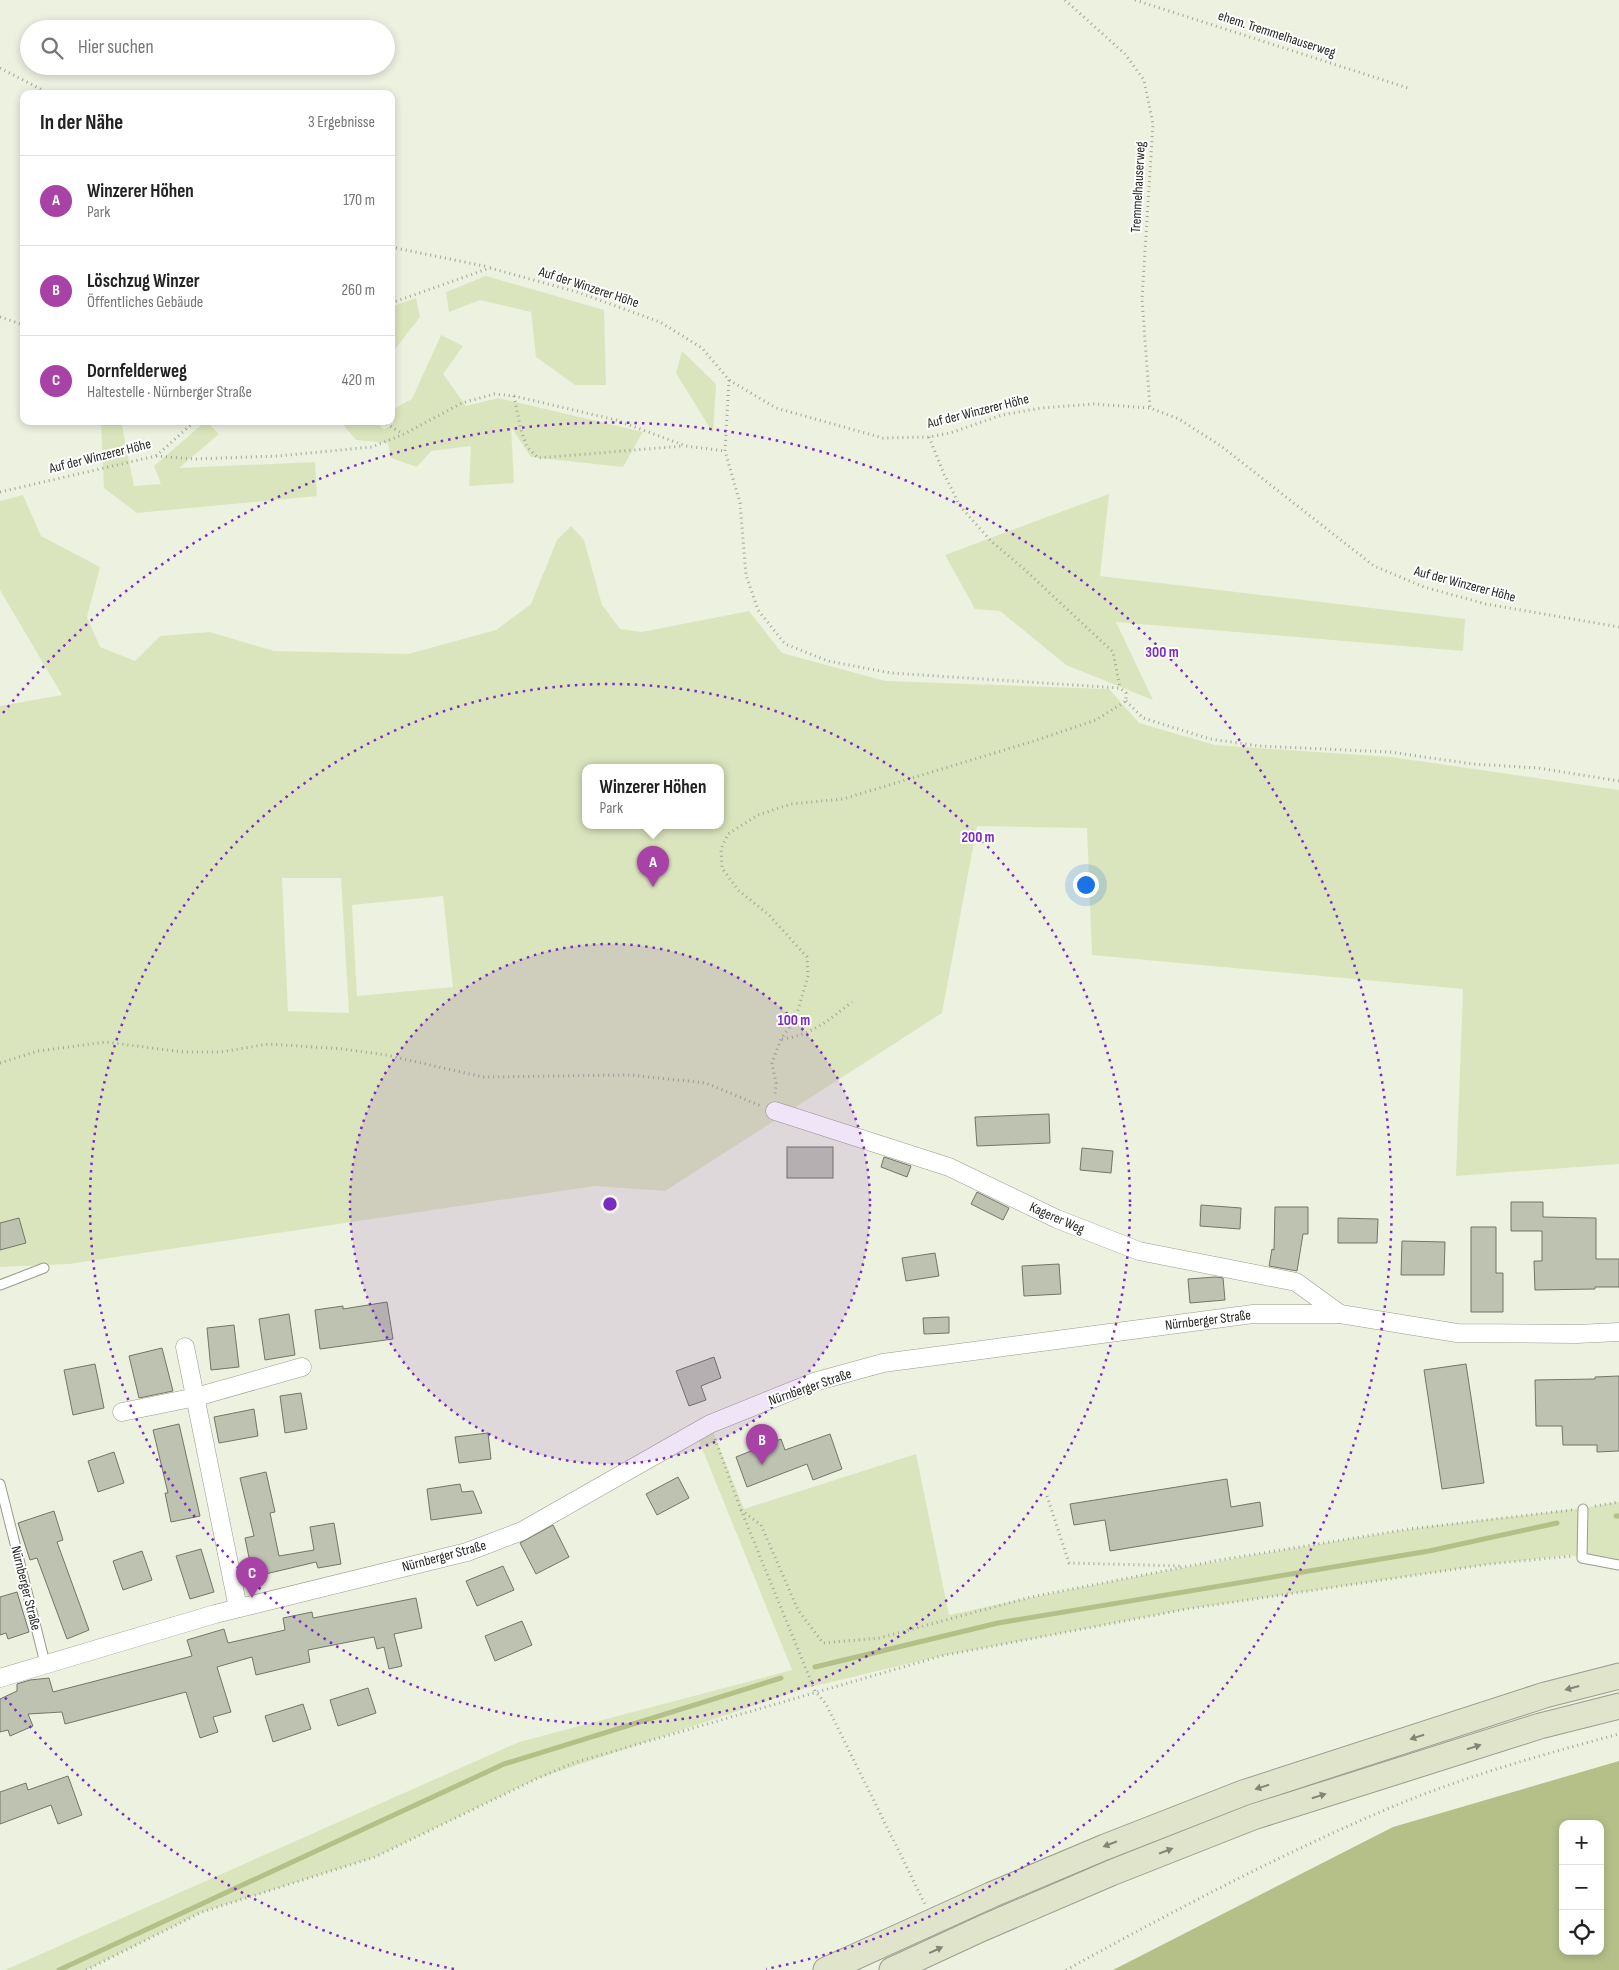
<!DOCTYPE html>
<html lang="de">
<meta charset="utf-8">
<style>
:root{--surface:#fff;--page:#f2f2f2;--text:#222;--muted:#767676;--line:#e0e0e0;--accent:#a842a6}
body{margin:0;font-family:"Sofia Sans Condensed",sans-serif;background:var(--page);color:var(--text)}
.controls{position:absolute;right:15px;bottom:15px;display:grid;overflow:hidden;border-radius:10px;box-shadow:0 2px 8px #0003}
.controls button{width:45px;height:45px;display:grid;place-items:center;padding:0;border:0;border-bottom:1px solid var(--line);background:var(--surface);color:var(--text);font:25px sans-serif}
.you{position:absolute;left:1085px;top:884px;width:18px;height:18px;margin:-12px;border:4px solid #fff;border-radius:50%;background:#1a73e8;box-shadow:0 0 0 8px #1a73e833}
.badge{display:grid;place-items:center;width:32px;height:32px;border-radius:50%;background:var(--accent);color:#fff;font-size:16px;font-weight:700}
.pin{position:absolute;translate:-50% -41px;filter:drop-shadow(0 1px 2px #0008)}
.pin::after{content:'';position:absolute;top:26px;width:18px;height:15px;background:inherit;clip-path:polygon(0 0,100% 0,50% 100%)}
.popup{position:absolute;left:582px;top:764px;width:142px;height:65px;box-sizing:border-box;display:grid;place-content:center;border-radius:10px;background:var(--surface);filter:drop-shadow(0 1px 4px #0005);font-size:16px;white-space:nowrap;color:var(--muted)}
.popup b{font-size:19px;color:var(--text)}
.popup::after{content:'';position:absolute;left:50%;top:100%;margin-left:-10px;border:10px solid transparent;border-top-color:var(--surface)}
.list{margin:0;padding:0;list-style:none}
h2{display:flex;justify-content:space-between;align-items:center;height:65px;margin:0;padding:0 20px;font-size:21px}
h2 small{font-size:16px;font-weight:400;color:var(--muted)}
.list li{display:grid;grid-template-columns:32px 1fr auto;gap:15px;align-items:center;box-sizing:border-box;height:90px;padding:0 20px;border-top:1px solid var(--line)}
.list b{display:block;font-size:19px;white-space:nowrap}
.list p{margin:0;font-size:16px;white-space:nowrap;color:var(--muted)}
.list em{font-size:16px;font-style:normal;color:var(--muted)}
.icon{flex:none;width:28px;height:28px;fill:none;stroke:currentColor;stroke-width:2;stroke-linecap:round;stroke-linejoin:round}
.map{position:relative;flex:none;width:1619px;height:1970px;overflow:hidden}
.search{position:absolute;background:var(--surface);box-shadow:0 2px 8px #0003;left:20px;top:20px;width:375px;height:55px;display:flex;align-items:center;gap:12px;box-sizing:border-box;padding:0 18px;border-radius:28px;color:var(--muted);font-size:19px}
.panel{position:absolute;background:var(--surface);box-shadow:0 2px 8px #0003;left:20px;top:90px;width:375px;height:335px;border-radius:10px}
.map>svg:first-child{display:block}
.green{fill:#dbe5bd;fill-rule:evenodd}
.water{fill:#b4c088;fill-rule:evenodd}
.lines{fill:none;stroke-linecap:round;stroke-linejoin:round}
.stream{stroke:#b4c088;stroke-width:5}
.building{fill:#bdc2b1;stroke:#737668}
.lane-casing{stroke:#989c8c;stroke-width:11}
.street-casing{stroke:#989c8c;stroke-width:19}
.secondary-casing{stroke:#989c8c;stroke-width:27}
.path{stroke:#a2a598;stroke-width:3;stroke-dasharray:1 4;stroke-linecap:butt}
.lane{stroke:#fff;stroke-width:9}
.street{stroke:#fff;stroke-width:18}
.secondary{stroke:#dfe4cb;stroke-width:25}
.oneway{fill:#828676}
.ring{fill:none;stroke:#7b2cbf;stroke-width:2.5;stroke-dasharray:2.5 5}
.labels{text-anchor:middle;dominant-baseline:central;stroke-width:4;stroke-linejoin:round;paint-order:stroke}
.street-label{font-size:14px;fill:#262721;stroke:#fff}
.centre{fill:#7b2cbf;stroke:#fff;stroke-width:2.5}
.ring-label{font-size:15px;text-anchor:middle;font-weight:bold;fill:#7b2cbf;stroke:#fff;stroke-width:4;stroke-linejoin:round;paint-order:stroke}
</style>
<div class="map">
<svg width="1619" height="1970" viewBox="0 0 1619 1970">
<rect width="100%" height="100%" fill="#edf1e0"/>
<g class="green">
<path d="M486,276L604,310L606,385H575L536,357L531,312L480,300L449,312L446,292Z"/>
<path d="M416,298L420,317L395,349L391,347V307Z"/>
<path d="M441,335L463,346L443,374L466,406L498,398L643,432L623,467L531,457L511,427L514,483L469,486L471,446L431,451L417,467L391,458L388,443L356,440L340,421H375L384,430L394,423L391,410L412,399Z"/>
<path d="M682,351L716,384L713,433L676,373Z"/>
<path d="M101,421H121L134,486L161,484L154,466L206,421L219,434L179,468L315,462L317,496L137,513L104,488Z"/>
<path d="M1109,494L1100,576L1465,619L1463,651L1116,622L1153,700L1066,665L1000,611L975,609L945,555Z"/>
<path d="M23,495L41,536L100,567L87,617L100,647L135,661L160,636L210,632L274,651L408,654L496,630L531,604L557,540L571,526L584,540L602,605L620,629L642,632L749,611L782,653L885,681L1109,689L1139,723L1215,745L1391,757L1619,790V1164L1456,1176L1463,989L1092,955L1087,828L977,826L942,1013L665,1191L595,1186L69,1264L0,1267V706L62,695L0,590V501ZM586,768H720V826H586ZM282,878H341L349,1013L288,1011ZM443,896L453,987L357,996L352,905Z"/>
<path d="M710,1424L744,1509L916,1454L949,1615C1101,1582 1253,1554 1406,1530C1477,1519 1548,1515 1619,1502V1565L1569,1555L1490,1564L1187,1609L941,1656L806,1688L536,1779L375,1857L202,1912L86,1970H5L519,1742L792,1670L695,1431Z"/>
</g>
<path class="water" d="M1619,1761V1970H1113L1393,1827ZM1563,1824H1600V1951H1563Z"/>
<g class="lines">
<g class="stream">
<path d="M1616,1516H1619"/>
<path d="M815,1667L998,1623L1429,1551L1557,1523"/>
<path d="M59,1970L504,1764L781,1678"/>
</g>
</g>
<g class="building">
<path d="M1049,1114L1050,1143L977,1146L975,1117Z"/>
<rect x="787" y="1147" width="46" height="31"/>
<path d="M1082,1148L1113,1151L1111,1173L1080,1170Z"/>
<path d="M884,1157L911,1166L907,1177L881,1167Z"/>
<path d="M977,1192L1009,1208L1003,1220L971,1204Z"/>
<path d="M1511,1202H1543V1217L1596,1218V1259H1619V1287H1595V1289L1535,1290L1534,1261H1542V1231H1511Z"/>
<path d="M1201,1205L1241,1208L1240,1229L1200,1226Z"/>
<path d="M1275,1207H1308V1234H1303L1297,1271L1269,1266L1272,1249L1274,1250Z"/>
<path d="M19,1218L26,1243L0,1250V1223Z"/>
<path d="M1338,1218L1378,1219L1377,1243H1338Z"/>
<path d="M1471,1227H1496V1273H1503V1312H1471Z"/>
<path d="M1402,1241L1445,1242L1444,1275H1401Z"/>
<path d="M935,1253L939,1276L906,1281L902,1258Z"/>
<path d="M1059,1264L1061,1294L1024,1296L1022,1266Z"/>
<path d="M1215,1277L1223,1278L1225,1300L1190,1303L1188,1279Z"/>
<path d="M387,1302L393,1339L320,1349L315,1310L343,1306V1309Z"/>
<path d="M289,1314L295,1355L265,1360L259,1319Z"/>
<path d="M949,1317V1333L924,1334L923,1318Z"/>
<path d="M234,1325L239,1367L211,1370L207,1328Z"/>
<path d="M162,1348L173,1391L139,1398L129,1356Z"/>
<path d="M714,1357L721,1378L701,1386L706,1400L689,1406L676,1371Z"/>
<path d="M95,1364L104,1408L73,1415L64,1370Z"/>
<path d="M1466,1364L1484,1483L1442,1489L1424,1370Z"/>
<path d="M1619,1376V1451L1597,1452V1445H1563L1562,1426H1536L1535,1380L1595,1379V1377Z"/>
<path d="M301,1393L307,1429L285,1433L280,1396Z"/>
<path d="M254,1409L258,1436L219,1443L214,1417Z"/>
<path d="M179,1424L200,1516L171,1522L165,1493H168L153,1430Z"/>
<path d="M488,1433L491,1459L459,1463L455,1437Z"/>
<path d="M830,1434L842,1469L813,1480L807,1464L747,1487L736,1457L781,1439L785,1450Z"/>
<path d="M114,1452L124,1483L98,1492L88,1461Z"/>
<path d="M266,1472L275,1512L270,1513L279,1556L314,1550L310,1527L334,1523L341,1564L318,1568L316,1562L253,1577L245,1538L254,1536L240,1478Z"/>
<path d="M678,1477L689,1498L657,1515L646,1494Z"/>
<path d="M1227,1479L1231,1507L1260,1502L1263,1526L1110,1551L1105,1520L1074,1525L1070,1504Z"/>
<path d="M460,1484L462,1492L473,1491L482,1513L431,1520L427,1489Z"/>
<path d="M54,1511L63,1540L57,1542L89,1630L67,1639L37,1558L30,1560L18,1523Z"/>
<path d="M553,1525L569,1557L536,1574L520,1543Z"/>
<path d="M201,1549L214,1592L190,1599L176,1556Z"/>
<path d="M142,1551L152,1580L123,1590L113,1561Z"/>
<path d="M503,1566L514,1590L477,1606L466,1581Z"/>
<path d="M17,1592L29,1632L8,1639L6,1633L0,1635V1597Z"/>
<path d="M416,1598L422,1628L394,1634L402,1666L389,1669L384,1647L377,1649L374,1637L308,1650L310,1662L256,1675L252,1657L217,1667L231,1712L213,1717L218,1732L200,1738L186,1692L65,1724L62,1712L28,1714L33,1726L10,1736L8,1730L0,1732V1699L17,1691V1684L30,1680L49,1678L53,1692L192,1656L187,1640L224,1629L228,1643L285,1630L283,1618L312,1612L313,1618Z"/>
<path d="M522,1621L532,1645L495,1661L485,1636Z"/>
<path d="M368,1688L376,1713L338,1726L330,1700Z"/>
<path d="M303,1704L311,1729L273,1742L265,1716Z"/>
<path d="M68,1776L82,1815L58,1824L51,1805L0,1824V1792L26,1783L28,1790Z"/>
</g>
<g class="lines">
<defs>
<g id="lane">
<path d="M0,1285L44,1268"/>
<path d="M0,1484L45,1663"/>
<path d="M1583,1509L1582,1558L1619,1565"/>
</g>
<g id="street">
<path d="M775,1111L949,1167L1057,1219L1139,1251L1296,1282L1340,1314"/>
<path d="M185,1347L238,1608"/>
<path d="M122,1412L196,1397L302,1367"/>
<path d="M0,1678L215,1614L467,1552L522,1531L710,1424L814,1382L883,1363L1253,1314H1340L1457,1333L1577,1334L1619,1332"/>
</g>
<g id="secondary">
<path d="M826,1970L991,1895L1105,1847L1243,1793L1545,1695L1619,1676"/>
<path d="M892,1970L983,1928L1111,1873L1253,1817L1540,1726L1619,1706"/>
</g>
</defs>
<use href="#lane" class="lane-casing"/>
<use href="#street" class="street-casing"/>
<use href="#secondary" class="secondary-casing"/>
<g class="path">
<path d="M1065,0L1125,54L1144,80L1153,124L1142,299L1150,408"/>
<path d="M1135,0L1411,89"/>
<path d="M0,68L50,94"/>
<path d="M391,247L489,267"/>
<path d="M391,303L490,268L577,292L660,322L702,348L729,380L776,408L883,438L929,437L950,433L1002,415L1041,408L1094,404L1150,408L1179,419L1221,446L1374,566L1424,587L1486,604L1619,627"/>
<path d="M0,317L24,325"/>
<path d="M729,380L725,451L740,503L746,575L758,610L785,644L828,661L891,673L1120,688L1126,693V701L1096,720L1034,741L843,799L791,804L758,815L728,834L721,849L722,868L738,890L769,915L807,957L808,976L795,1020L781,1039L772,1063L776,1083L775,1094"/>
<path d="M514,396L521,430L527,447L538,458L683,446"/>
<path d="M382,421L403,434"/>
<path d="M929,437L944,474L960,506L991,541L1024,569L1113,652L1120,688"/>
<path d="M156,456L194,459L278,456L372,447L404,434L462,403L494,394L514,396L616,420L686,446L725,451"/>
<path d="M0,492L156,456L195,421"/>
<path d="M1126,701L1143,718L1210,739L1259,746L1390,752L1473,764L1538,768L1619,781"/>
<path d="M782,1039C812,1035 829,1020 852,1002"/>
<path d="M0,1063L38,1051L106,1042L183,1052H220L269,1044L343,1049L386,1055L483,1077L630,1075L706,1083L761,1106"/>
<path d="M715,1439L741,1510L815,1691L826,1704L925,1904"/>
<path d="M1047,1496L1069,1563L1182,1566"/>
<path d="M1595,1506L1619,1502"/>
<path d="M741,1510L761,1525L798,1610L823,1643L879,1638L1031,1597L1220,1560L1409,1529L1572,1510"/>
<path d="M86,1970L202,1912L375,1857L536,1779L573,1763L941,1656L1187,1609L1490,1564L1572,1556"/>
<path d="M1066,1970C1168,1914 1271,1859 1378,1813C1455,1779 1537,1756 1619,1734"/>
</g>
<use href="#lane" class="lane"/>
<use href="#street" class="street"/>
<use href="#secondary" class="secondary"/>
</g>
<defs><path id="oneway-solid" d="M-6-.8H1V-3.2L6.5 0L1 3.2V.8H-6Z" transform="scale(1.25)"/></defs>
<g class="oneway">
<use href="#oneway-solid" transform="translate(1572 1688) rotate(165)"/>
<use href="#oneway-solid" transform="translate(1417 1737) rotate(162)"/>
<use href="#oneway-solid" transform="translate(1474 1747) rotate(-17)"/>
<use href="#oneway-solid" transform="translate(1262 1787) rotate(162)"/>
<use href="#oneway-solid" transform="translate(1319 1796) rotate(-17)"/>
<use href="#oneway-solid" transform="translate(1110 1844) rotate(159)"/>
<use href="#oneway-solid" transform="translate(1166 1851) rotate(-21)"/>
<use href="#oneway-solid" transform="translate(936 1950) rotate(-25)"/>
</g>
<circle cx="610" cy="1204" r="260" fill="#7b2cbf" fill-opacity=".12"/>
<g class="ring">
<circle cx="610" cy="1204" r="260"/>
<circle cx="610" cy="1204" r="520"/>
<path d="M454 1969A781 781 0 0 1 3 1695M3 713A781 781 0 1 1 766 1969"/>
</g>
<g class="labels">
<g class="street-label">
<text transform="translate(1277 34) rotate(18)">ehem. Tremmelhauserweg</text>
<text transform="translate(1138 187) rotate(-87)">Tremmelhauserweg</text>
<text transform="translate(589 287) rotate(18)">Auf der Winzerer Höhe</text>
<text transform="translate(978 411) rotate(-14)">Auf der Winzerer Höhe</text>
<text transform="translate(100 456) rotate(-14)">Auf der Winzerer Höhe</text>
<text transform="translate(1465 584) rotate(15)">Auf der Winzerer Höhe</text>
<text transform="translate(1057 1218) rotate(24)">Kagerer Weg</text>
<text transform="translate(1208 1320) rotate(-7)">Nürnberger Straße</text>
<text transform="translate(810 1387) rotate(-19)">Nürnberger Straße</text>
<text transform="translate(444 1556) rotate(-15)">Nürnberger Straße</text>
<text transform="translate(26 1588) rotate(76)">Nürnberger Straße</text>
</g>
</g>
<circle cx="610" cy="1204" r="8" class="centre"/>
<g class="ring-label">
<text x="1162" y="657">300 m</text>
<text x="978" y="842">200 m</text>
<text x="794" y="1025">100 m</text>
</g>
</svg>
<div class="controls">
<button>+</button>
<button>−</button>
<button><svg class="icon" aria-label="locate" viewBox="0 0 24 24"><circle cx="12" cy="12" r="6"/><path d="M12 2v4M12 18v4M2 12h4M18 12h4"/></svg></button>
</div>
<div class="you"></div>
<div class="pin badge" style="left:653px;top:887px">A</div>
<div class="popup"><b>Winzerer Höhen</b>Park</div>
<div class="pin badge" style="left:762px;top:1465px">B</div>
<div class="pin badge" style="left:252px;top:1598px">C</div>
<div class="search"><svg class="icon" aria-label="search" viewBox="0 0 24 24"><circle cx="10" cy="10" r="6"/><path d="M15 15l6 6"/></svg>Hier suchen</div>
<section class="panel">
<h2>In der Nähe<small>3 Ergebnisse</small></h2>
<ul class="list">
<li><span class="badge">A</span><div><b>Winzerer Höhen</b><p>Park</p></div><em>170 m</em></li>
<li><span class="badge">B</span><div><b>Löschzug Winzer</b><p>Öffentliches Gebäude</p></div><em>260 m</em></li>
<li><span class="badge">C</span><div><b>Dornfelderweg</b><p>Haltestelle · Nürnberger Straße</p></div><em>420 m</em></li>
</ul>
</section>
</div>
